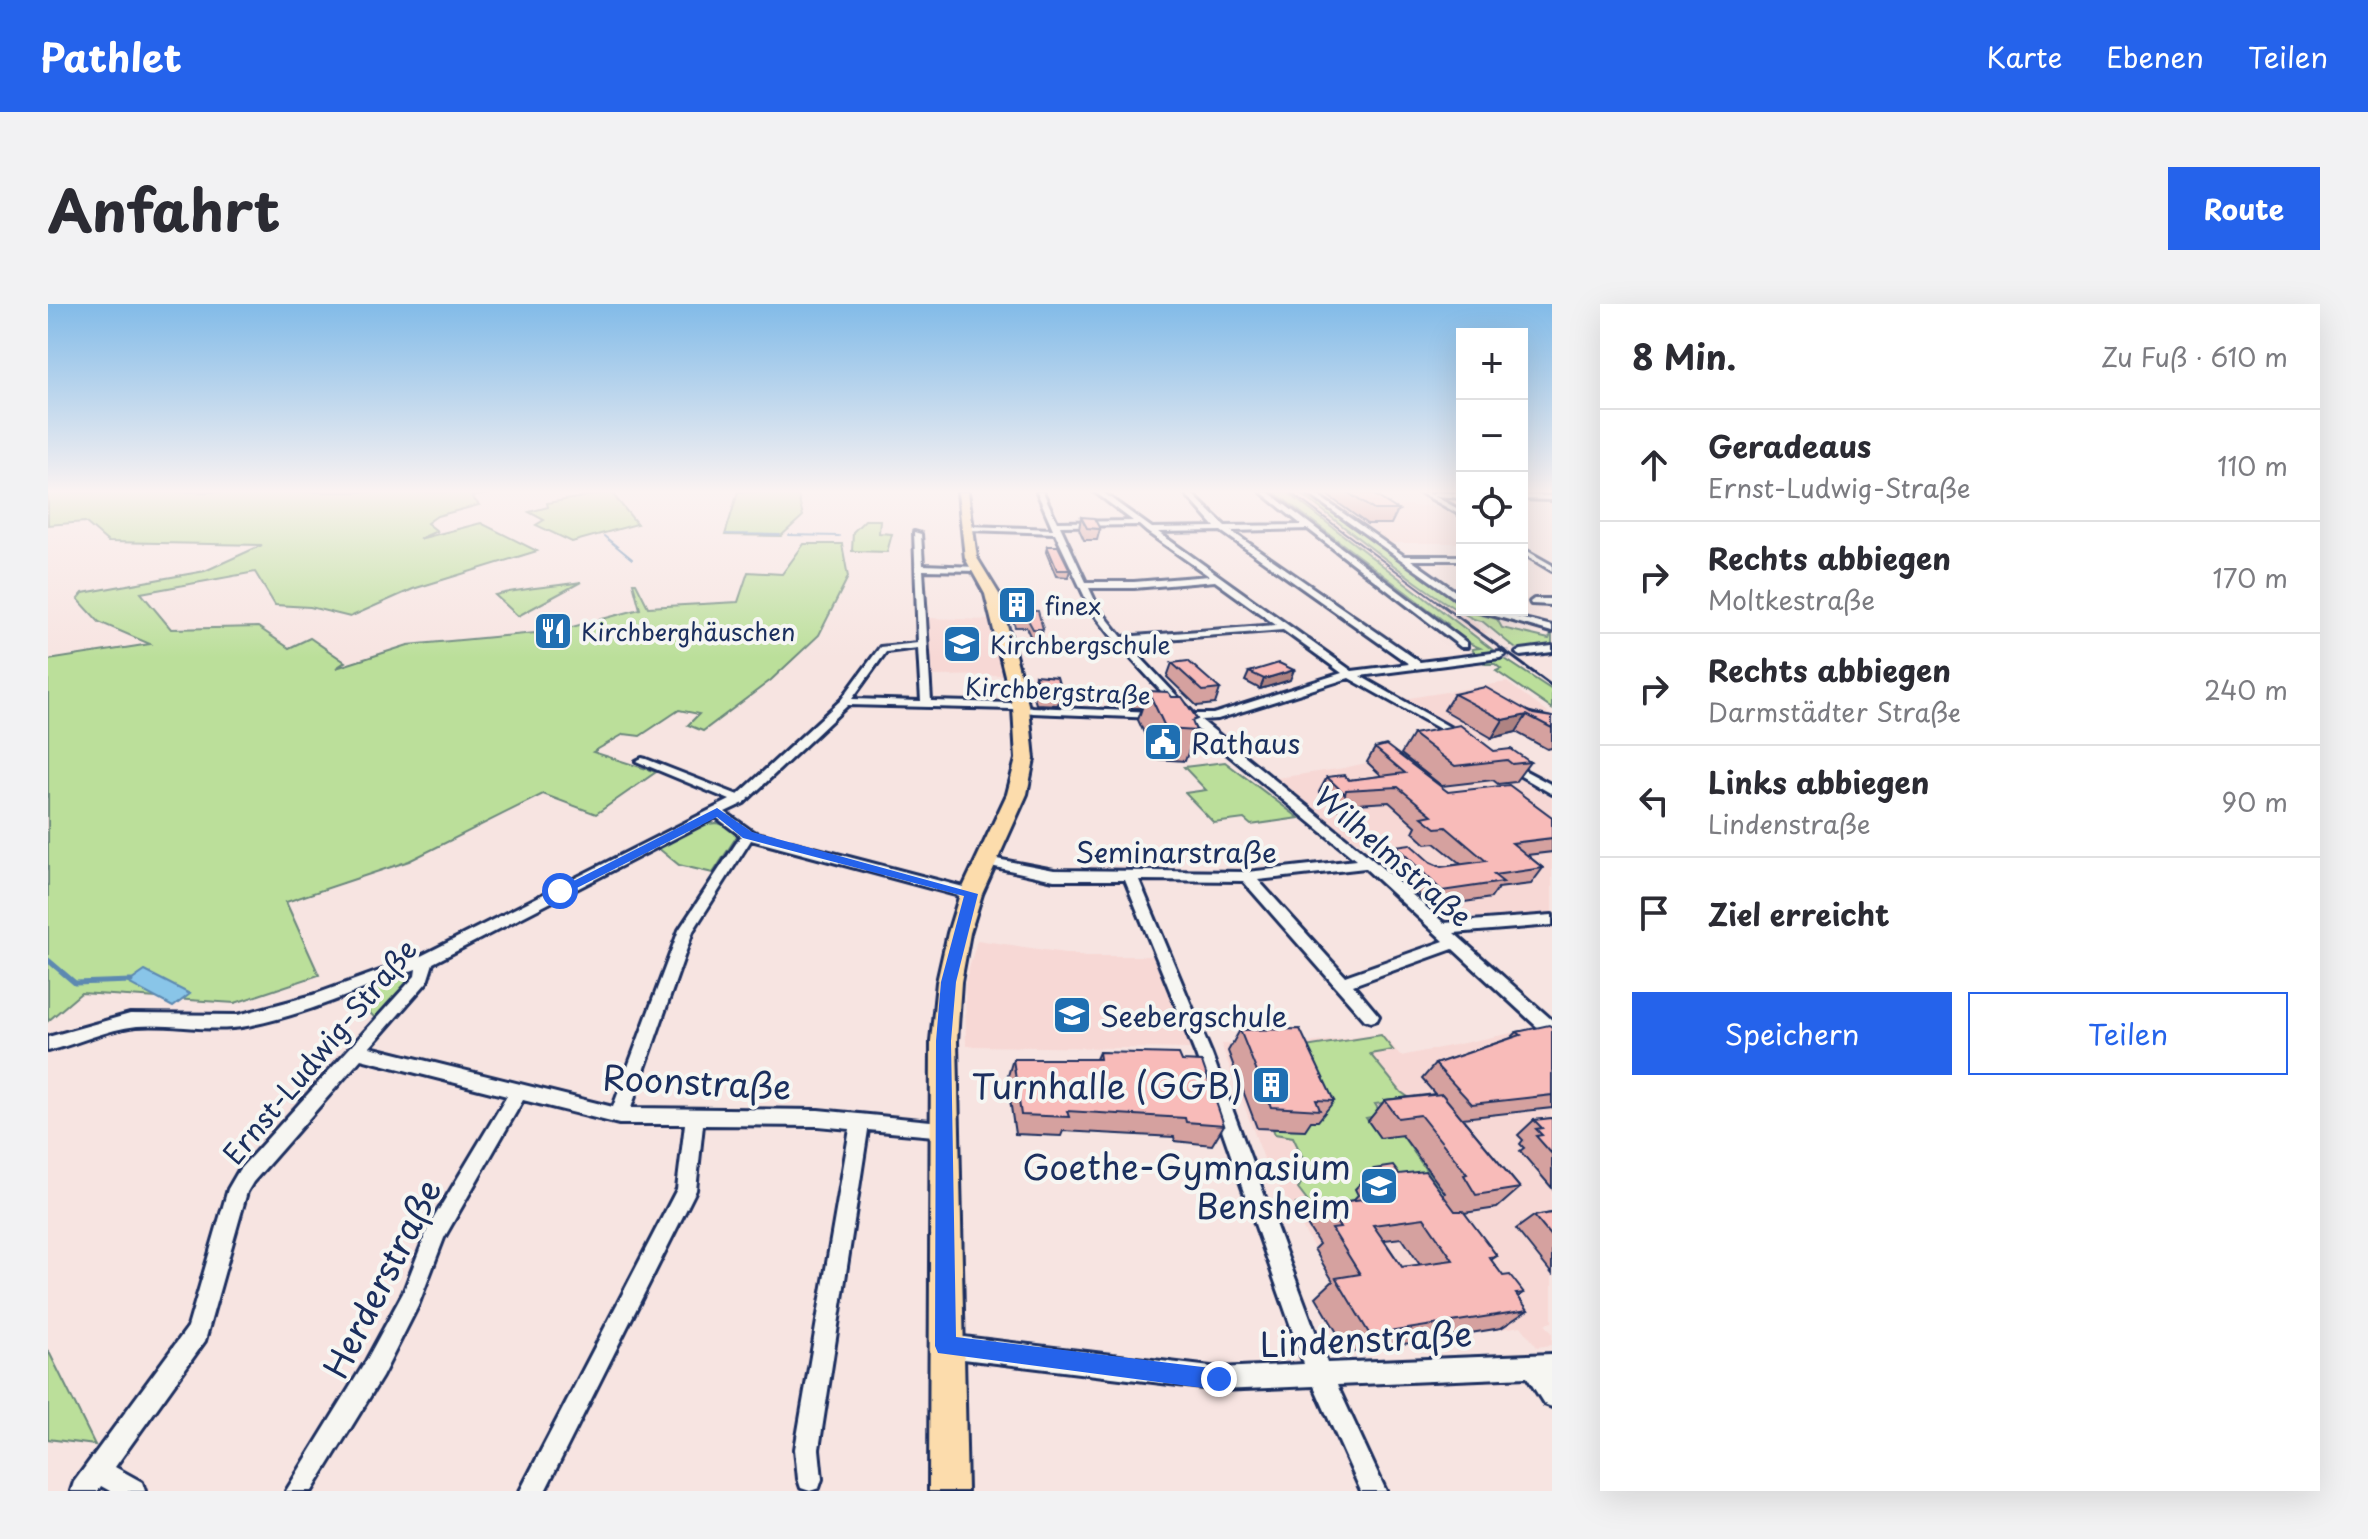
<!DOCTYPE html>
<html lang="de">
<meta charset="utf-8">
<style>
:root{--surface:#fff;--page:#f2f2f3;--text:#2b2b33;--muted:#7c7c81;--line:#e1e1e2;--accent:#2563eb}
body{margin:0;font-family:"Playpen Sans",sans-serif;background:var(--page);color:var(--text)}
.controls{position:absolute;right:24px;top:24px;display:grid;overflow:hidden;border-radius:0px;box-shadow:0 8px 32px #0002}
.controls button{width:72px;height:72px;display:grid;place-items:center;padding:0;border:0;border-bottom:2px solid var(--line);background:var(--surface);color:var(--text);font:40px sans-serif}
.stop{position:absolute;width:24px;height:24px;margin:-18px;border:6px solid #2563eb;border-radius:50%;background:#fff}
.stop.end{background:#2563eb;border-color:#fff;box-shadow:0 2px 8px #0008}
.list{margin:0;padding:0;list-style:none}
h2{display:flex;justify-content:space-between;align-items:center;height:104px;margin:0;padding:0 32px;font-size:34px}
h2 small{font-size:26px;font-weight:400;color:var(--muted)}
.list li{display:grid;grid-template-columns:52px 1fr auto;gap:24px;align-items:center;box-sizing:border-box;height:112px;padding:0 32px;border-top:2px solid var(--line)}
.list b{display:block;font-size:30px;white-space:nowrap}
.list p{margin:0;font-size:26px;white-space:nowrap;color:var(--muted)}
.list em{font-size:26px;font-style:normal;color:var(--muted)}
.actions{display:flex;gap:16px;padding:24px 32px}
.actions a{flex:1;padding:18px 0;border:2px solid var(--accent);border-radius:0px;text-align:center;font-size:28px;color:var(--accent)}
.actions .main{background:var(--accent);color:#fff}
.icon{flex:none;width:44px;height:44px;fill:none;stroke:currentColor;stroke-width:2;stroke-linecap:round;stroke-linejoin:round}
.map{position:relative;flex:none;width:1504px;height:1187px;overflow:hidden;border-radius:0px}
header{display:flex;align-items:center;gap:48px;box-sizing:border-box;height:112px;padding:0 40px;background:var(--accent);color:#fff}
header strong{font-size:38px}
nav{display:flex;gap:44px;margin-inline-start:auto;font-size:28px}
.intro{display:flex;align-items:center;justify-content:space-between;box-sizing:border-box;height:192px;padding:0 48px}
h1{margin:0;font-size:56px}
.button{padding:20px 36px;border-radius:0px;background:var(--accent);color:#fff;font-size:28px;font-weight:700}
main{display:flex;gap:48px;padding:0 48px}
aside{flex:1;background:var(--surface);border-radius:0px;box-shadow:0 8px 32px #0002}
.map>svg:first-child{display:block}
.built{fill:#f7d8d5}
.green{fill:#bbdf9a;stroke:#6b877c;stroke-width:2}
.water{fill:#89c5e8;stroke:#5d89b1;stroke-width:2}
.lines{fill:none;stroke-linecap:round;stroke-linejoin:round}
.stream-far1{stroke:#5d89b1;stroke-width:2}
.stream{stroke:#5d89b1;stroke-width:5}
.minor-tunnel{stroke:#cbc0c7;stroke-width:10;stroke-dasharray:10 5;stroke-linecap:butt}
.minor-casing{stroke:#1b2f5e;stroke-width:6}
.primary-casing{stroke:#1b2f5e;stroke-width:6}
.minor{fill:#f6f6f2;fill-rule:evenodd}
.primary{fill:#fcdcac;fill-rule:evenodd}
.rail-far1{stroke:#1b2f5e;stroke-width:2}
.rail{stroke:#1b2f5e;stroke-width:3}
.wall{fill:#d5a19f;stroke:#1b2f5e;stroke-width:2;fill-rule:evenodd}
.shaded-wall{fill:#ae8382;stroke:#1b2f5e;stroke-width:2}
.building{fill:#f8bbb9;stroke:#1b2f5e;stroke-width:2;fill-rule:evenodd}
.route{fill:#2563eb}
.labels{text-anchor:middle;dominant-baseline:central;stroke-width:8;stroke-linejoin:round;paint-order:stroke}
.far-poi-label{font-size:24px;fill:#1b2f5e;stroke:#f6f6f2;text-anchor:start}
.far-street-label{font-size:24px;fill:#1b2f5e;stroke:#f6f6f2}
.poi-label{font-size:28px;fill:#1b2f5e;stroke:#f6f6f2;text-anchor:start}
.street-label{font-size:28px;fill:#1b2f5e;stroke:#f6f6f2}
.near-street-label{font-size:34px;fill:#1b2f5e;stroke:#f6f6f2}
.near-poi-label{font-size:34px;fill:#1b2f5e;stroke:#f6f6f2;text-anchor:end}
</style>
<header>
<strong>Pathlet</strong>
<nav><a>Karte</a><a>Ebenen</a><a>Teilen</a></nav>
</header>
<div class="intro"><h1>Anfahrt</h1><a class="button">Route</a></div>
<main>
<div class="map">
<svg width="1504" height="1187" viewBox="0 0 1504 1187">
<rect width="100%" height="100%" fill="#f7e4e1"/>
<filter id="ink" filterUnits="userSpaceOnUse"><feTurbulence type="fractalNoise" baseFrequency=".0125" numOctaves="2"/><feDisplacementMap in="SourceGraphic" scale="16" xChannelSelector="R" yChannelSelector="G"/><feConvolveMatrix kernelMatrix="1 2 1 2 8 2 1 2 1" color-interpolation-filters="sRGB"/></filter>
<g filter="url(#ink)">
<g class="built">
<path d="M1239,188H1251L1440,329L1428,330Z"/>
<path d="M1259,188H1319L1322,189L1267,188L1273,193L1330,195L1340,201L1401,203L1414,211V239H1331Z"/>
<path d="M879,314L943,316L942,326L957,371L883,372Z"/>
<path d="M1459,378L1504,412V421L1429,439L1355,395Z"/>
<path d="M1400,440L1451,463L1504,494V610L1389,615L1316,549L1319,544L1314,538L1302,536L1223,475L1296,464Z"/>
<path d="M929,636L1038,652H1107L1145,745L918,742L917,679Z"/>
<path d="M1488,724L1504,738V1018L1497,1020L1504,1029V1041L1489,1043L1473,1022L1301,1049L1268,993L1291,988L1218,860L1173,740L1235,742L1334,730L1353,752Z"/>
</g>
<g class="green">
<path d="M0,188H447L424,193L431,201L389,212L379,219L389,227L371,235L433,219L489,247L365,285L302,313L262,303L227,301L207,268L93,289L123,325L210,323L241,344L262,334L297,358L288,364L360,341L487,329L489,333L517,331L520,324L592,305L585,279H588L600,303L690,298L700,268L734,270L756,240H794L800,273L771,331L723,376L655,427L640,421L651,410L631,406L592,432L576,430L545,448L608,468L548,510L495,490L361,557L238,598L271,671L187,699L33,689L0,717V356L102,340L51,318L30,295L35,289L157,267L214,241L60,238L37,218L0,221Z"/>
<path d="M563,188L589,220L524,238L488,221L496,216L481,208L500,203L499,199Z"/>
<path d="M690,188H749L755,212L733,232L677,231Z"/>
<path d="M1226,188H1239L1446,347L1427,350L1424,345L1432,344L1414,336L1396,322L1400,320Z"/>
<path d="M1251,188H1259L1414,300V306L1449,315L1454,324L1501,335L1504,328V341L1468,345L1434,317C1412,318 1278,208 1251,188Z"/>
<path d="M817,216H832L831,229L844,230L839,248L804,247L805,228Z"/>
<path d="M533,278L470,312L447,291C477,284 503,283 533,278Z"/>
<path d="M1457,355L1504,386V405L1448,367L1453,365L1447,360H1437L1434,356Z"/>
<path d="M1177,458L1251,514L1203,521L1196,515L1166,519L1137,489L1158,486L1136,463Z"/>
<path d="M669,519L682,524L689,532L665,569L631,561L610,544L651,521Z"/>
<path d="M360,669L363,671L350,693L329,716L303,690Z"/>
<path d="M1333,731L1345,746L1322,750L1353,788L1363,795L1327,800L1334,811L1318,814L1332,834L1354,831L1400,898L1312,894L1318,912L1259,921L1248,900L1260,898L1250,885L1256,873L1247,861L1255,854L1245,833L1227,830L1225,825H1256L1238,746Z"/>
<path d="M0,1046L47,1141L0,1135Z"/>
</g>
<path class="water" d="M97,667L142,690L125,703L80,679Z"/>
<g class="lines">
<g class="stream-far1">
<path d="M678,230L732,231"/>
<path d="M741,231L791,232"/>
<path d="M556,232L584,255"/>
</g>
<path class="stream" d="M0,656L27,679L83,677"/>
<path class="minor-tunnel" d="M1452,351L1473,349"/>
<defs>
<g id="minor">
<path d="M989,188H995L1009,218L1085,217L1047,188H1054L1104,224L1167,223L1136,188H1142L1177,222L1254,221L1213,188H1220L1419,339V343H1413L1260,225L1183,227L1372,358L1452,348L1457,351L1452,354L1312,372L1414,430L1416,432L1410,435L1301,374L1170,415L1153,416L1325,556L1396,619L1504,611V621L1406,629L1504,716V733L1498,731L1405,645L1305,681L1331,712L1329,716L1323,718L1317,716L1195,577L1091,576L1164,751L1279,1059L1504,1050V1103L1496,1100L1479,1073L1289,1081L1338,1187H1313L1266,1082L1171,1086L899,1053L891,1050L888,1042L891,1034L899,1031L1171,1064L1256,1060L1148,751L1077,576H1006L938,561L931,557L938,553L1006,566L1199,568L1308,556L1137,415L1136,412L1068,338L1043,306L1007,229L921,226L917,224L921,222L1005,225ZM1091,221L1099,228L1161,272L1086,278H1038L1012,222ZM1173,227L1361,360L1304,367L1110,228ZM1167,277L1228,321L1074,333L1050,303L1041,284H1086ZM1235,326L1294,369L1165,410H1146L1078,338ZM1317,564L1396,637L1297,672L1210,576Z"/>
<path d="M1258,188H1265L1356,252H1414V256H1363L1414,292V299Z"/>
<path d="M1371,188H1378L1384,191L1387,188L1414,190V194L1386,192L1414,207V212Z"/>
<path d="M1474,191L1504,192V196L1474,195Z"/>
<path d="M866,228L873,230L875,261L929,263L933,265L929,267L875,266L883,397L964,399L984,403L1108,408L1113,411L1108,414L984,409L964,405L800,401L696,499L677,508L705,528L923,585L930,590L923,595L703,536L645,627L583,804L770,806L903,819L906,825L903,831L897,833L820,826L771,1145L774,1175L771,1184L762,1187L753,1184L750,1175L747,1145L802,825L770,822L655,821L648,886L645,892L497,1187H472L629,885L637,820H571L475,796L396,934L370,1002L334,1073L264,1187H238L318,1057L355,989L381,922L459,792L313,755L205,878L199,888L157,1037L67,1163L94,1178L97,1187H62L53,1182L50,1187H23L26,1178L140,1023L180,885L191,866L367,672L368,665C312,685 258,711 199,722C162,729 126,719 89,722C58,725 30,740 0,747V733L82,710L190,711L265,691L373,652L682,496L588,457L594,454L598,455L690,491L793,396L832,343L870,339ZM870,344L873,397L804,395L838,348ZM668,513L693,532L631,626L565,803L322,743L379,678L385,659Z"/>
<path d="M1474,244L1504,261V267L1474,249Z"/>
<path d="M1486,295H1504V301L1483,300L1482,298Z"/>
<path d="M1426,306H1440L1504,322V328Z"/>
<path d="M1504,342V348L1473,352L1468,349L1473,346Z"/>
<path d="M1459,457L1504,481V490L1455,462V458Z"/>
</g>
<path id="primary" d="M910,188H920L929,254L951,290L981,404L986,455L979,490L934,590L922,629L913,678L909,737L919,1187H881L883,737L889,678L900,629L912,590L959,490L968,455L965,404L937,290L917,254Z"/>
</defs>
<use href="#minor" class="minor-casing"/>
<use href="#primary" class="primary-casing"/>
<use href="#minor" class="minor"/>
<use href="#primary" class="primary"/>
<path class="rail-far1" d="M1242,188L1393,300"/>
<path class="rail" d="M1390,298L1504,382"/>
</g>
<g class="wall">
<path d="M1275,188H1313L1350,206L1343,220H1319Z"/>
<path d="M1033,213L1052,225L1049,236H1036L1031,225Z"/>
<path d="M999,242L1022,266L1020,273L1008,272L998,248Z"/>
<path d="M962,289L982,307L995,325L993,334H983L978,323H967L960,298Z"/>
<path d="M1124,359L1172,385L1167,400L1149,402L1119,373Z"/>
<path d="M1201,368L1242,376L1212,385L1197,377Z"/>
<path d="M987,371L1013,387L1010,401L988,400L984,386Z"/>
<path d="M1100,387L1146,422L1148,427L1137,457L1108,455L1090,416L1094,404H1084L1082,400L1084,390H1099Z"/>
<path d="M1406,390L1504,413V444L1499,445L1468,428L1444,434L1396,406Z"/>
<path d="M1365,430L1446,447L1482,458L1467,478L1450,480L1445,476L1394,482L1353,450Z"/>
<path d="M1327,444L1400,488L1504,513V548L1479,551L1495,564L1483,580L1450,584L1443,594L1383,603L1338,558L1348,542L1393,563L1413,560L1387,539L1378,540L1365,528L1368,522L1341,498L1291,501L1289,505L1271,488L1279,473L1301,476L1334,472L1319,458Z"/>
<path d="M1504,723V804L1414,814L1472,884L1449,904L1416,909L1449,952L1443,956L1455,972L1476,989L1470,993L1480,1006L1453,1024L1301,1049L1268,993L1285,977L1266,945L1271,940L1259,921L1277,900L1307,896L1306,895L1310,891L1307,885L1326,865L1351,870L1395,891L1397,889L1354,831L1332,834L1320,817L1337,796L1387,790L1374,775L1387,760L1463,734L1469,728ZM1354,934L1372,961L1354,963L1336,936Z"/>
<path d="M1192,726L1286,797L1270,817H1263L1257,826L1209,824L1180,747Z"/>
<path d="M1051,748L1134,757L1176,821L1164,841L1127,837L1126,833L1015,827L1013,832L967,830L959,775L965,755H1048Z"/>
<path d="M1504,814V884L1472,847L1476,844L1472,840L1475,836L1470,831L1486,816Z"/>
<path d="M1504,909V970L1468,925L1486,912Z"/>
</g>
<g class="shaded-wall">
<path d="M1246,366L1242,376L1212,385L1216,375Z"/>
<path d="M1479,411L1468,428L1444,434L1455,416Z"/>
</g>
<g class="building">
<path d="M1299,188H1313L1315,189L1325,190L1350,206H1326Z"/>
<path d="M1033,213L1046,214L1052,225L1039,224Z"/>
<path d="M999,242H1010L1022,266H1009Z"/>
<path d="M962,289L977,290L982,307H990L995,325H985L979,314H969Z"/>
<path d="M1140,357L1172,385L1155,387L1124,359Z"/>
<path d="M1231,359L1246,366L1216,375L1201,368Z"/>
<path d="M987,371L1009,373L1013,387L991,386Z"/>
<path d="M1437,383L1485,410L1504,413V424L1479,411L1455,416L1406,390Z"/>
<path d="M1100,387L1120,388L1124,393H1134L1149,415L1144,417L1148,427L1118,425Z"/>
<path d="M1084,390H1099L1097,395L1087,394Z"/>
<path d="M1412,421L1446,447L1463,445L1482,458L1464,460L1459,456L1407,462L1365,430Z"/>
<path d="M1338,441L1400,488L1461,481L1504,513V534L1464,539L1495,564L1446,571L1455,578L1394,587L1348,542L1362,540L1383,559L1393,563L1438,557L1398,523L1388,524L1374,513L1384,511L1350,483L1298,486L1297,490L1279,473L1296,471L1301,476L1357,469L1327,444Z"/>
<path d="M1501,721L1504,723V791L1424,800L1387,760L1473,731L1469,728Z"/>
<path d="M1252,725L1286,797L1268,796L1272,806L1223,803L1192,726Z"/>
<path d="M1051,748L1131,750L1134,757L1154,758L1176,821L1138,818L1137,814L1019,807L1021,813L973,811L965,755H1052Z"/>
<path d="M1394,790L1472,884L1428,891L1416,871L1419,870L1372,811L1350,814L1337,796Z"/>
<path d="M1504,814V850L1488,832L1494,831L1488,825L1494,824L1486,816Z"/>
<path d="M1345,862L1351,870L1377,867L1407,907H1415L1449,952L1441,953L1455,972L1462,971L1476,989L1468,990L1480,1006L1322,1031L1288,974L1312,970L1284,925L1292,924L1277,900L1338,892L1326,874L1332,873L1326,865ZM1376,914L1405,956L1354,963L1325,921Z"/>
<path d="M1504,909V934L1486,912Z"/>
</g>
</g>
<linearGradient id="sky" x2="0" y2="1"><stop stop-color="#82bbe8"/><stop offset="0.53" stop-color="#fbf3f2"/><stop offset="1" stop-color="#fbf3f2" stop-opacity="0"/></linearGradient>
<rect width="1504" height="354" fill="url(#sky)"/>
<path class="route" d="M669,504L704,528L930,590L908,678L903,737L908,1033L1171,1065L1178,1068L1181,1075L1178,1083L1171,1086L890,1049L887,1042L888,737L893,678L916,592L695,534L669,513L517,590L506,587Z"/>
<defs>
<symbol id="building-square" viewBox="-11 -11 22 22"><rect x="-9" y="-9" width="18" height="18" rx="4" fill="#1f6fb2" stroke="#f6f6f2"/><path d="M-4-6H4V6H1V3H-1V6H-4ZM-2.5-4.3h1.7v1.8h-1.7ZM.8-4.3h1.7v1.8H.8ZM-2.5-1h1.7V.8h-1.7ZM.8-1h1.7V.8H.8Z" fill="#fff"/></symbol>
<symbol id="restaurant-square" viewBox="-11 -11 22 22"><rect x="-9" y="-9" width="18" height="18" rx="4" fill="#1f6fb2" stroke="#f6f6f2"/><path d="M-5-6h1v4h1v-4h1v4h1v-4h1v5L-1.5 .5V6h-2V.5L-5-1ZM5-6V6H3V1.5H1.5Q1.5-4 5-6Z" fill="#fff"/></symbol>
<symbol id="school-square" viewBox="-11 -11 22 22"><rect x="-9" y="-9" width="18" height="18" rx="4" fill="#1f6fb2" stroke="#f6f6f2"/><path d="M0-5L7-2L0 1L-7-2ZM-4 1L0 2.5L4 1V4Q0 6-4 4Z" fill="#fff"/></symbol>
<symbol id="civic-square" viewBox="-11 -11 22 22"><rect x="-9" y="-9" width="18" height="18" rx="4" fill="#1f6fb2" stroke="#f6f6f2"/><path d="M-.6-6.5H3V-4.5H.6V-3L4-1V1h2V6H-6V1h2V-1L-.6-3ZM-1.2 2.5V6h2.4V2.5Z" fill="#fff"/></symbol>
</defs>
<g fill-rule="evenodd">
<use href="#building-square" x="947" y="279" width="44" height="44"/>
<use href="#restaurant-square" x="483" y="305" width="44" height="44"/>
<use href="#school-square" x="892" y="318" width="44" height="44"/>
<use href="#civic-square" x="1093" y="416" width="44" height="44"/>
<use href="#school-square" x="1002" y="689" width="44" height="44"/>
<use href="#building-square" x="1201" y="759" width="44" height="44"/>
<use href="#school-square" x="1309" y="860" width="44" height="44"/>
</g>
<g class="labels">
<g class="far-poi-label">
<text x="997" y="301">finex</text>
<text x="533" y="327">Kirchberghäuschen</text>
<text x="942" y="340">Kirchbergschule</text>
</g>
<g class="far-street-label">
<text transform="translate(1010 386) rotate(3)">Kirchbergstraße</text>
</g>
<g class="poi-label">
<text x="1143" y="438">Rathaus</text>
<text x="1052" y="711">Seebergschule</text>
</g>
<g class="street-label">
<text x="1128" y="547">Seminarstraße</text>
<text transform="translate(1346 552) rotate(41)">Wilhelmstraße</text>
<text transform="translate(271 747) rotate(-50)">Ernst-Ludwig-Straße</text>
</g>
<g class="near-street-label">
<text transform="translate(649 777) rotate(3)">Roonstraße</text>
<text transform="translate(333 974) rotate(-63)">Herderstraße</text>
<text transform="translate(1318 1034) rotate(-3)">Lindenstraße</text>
</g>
<g class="near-poi-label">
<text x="1195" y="781">Turnhalle (GGB)</text>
<text x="1303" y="862">Goethe-Gymnasium<tspan x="1303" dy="39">Bensheim</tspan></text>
</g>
</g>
</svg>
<div class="controls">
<button>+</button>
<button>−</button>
<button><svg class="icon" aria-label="locate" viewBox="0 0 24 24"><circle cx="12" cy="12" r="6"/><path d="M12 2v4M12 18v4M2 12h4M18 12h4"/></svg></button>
<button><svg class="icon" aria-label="layers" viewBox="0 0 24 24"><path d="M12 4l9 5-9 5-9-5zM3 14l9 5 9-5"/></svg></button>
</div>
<div class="stop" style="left:512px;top:587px"></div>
<div class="stop end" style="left:1171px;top:1075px"></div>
</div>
<aside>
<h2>8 Min.<small>Zu Fuß · 610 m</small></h2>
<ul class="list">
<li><svg class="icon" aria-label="ahead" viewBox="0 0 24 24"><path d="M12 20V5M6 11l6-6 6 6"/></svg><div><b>Geradeaus</b><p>Ernst-Ludwig-Straße</p></div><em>110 m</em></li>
<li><svg class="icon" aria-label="right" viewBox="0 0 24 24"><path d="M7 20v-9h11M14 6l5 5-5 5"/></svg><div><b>Rechts abbiegen</b><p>Moltkestraße</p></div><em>170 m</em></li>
<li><svg class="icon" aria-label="right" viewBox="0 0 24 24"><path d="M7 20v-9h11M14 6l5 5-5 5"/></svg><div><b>Rechts abbiegen</b><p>Darmstädter Straße</p></div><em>240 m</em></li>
<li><svg class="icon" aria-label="left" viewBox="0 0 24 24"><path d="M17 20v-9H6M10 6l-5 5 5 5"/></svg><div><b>Links abbiegen</b><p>Lindenstraße</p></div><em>90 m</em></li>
<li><svg class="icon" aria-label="arrive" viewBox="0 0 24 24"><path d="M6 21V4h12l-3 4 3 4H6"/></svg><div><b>Ziel erreicht</b></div></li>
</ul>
<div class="actions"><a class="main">Speichern</a><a>Teilen</a></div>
</aside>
</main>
